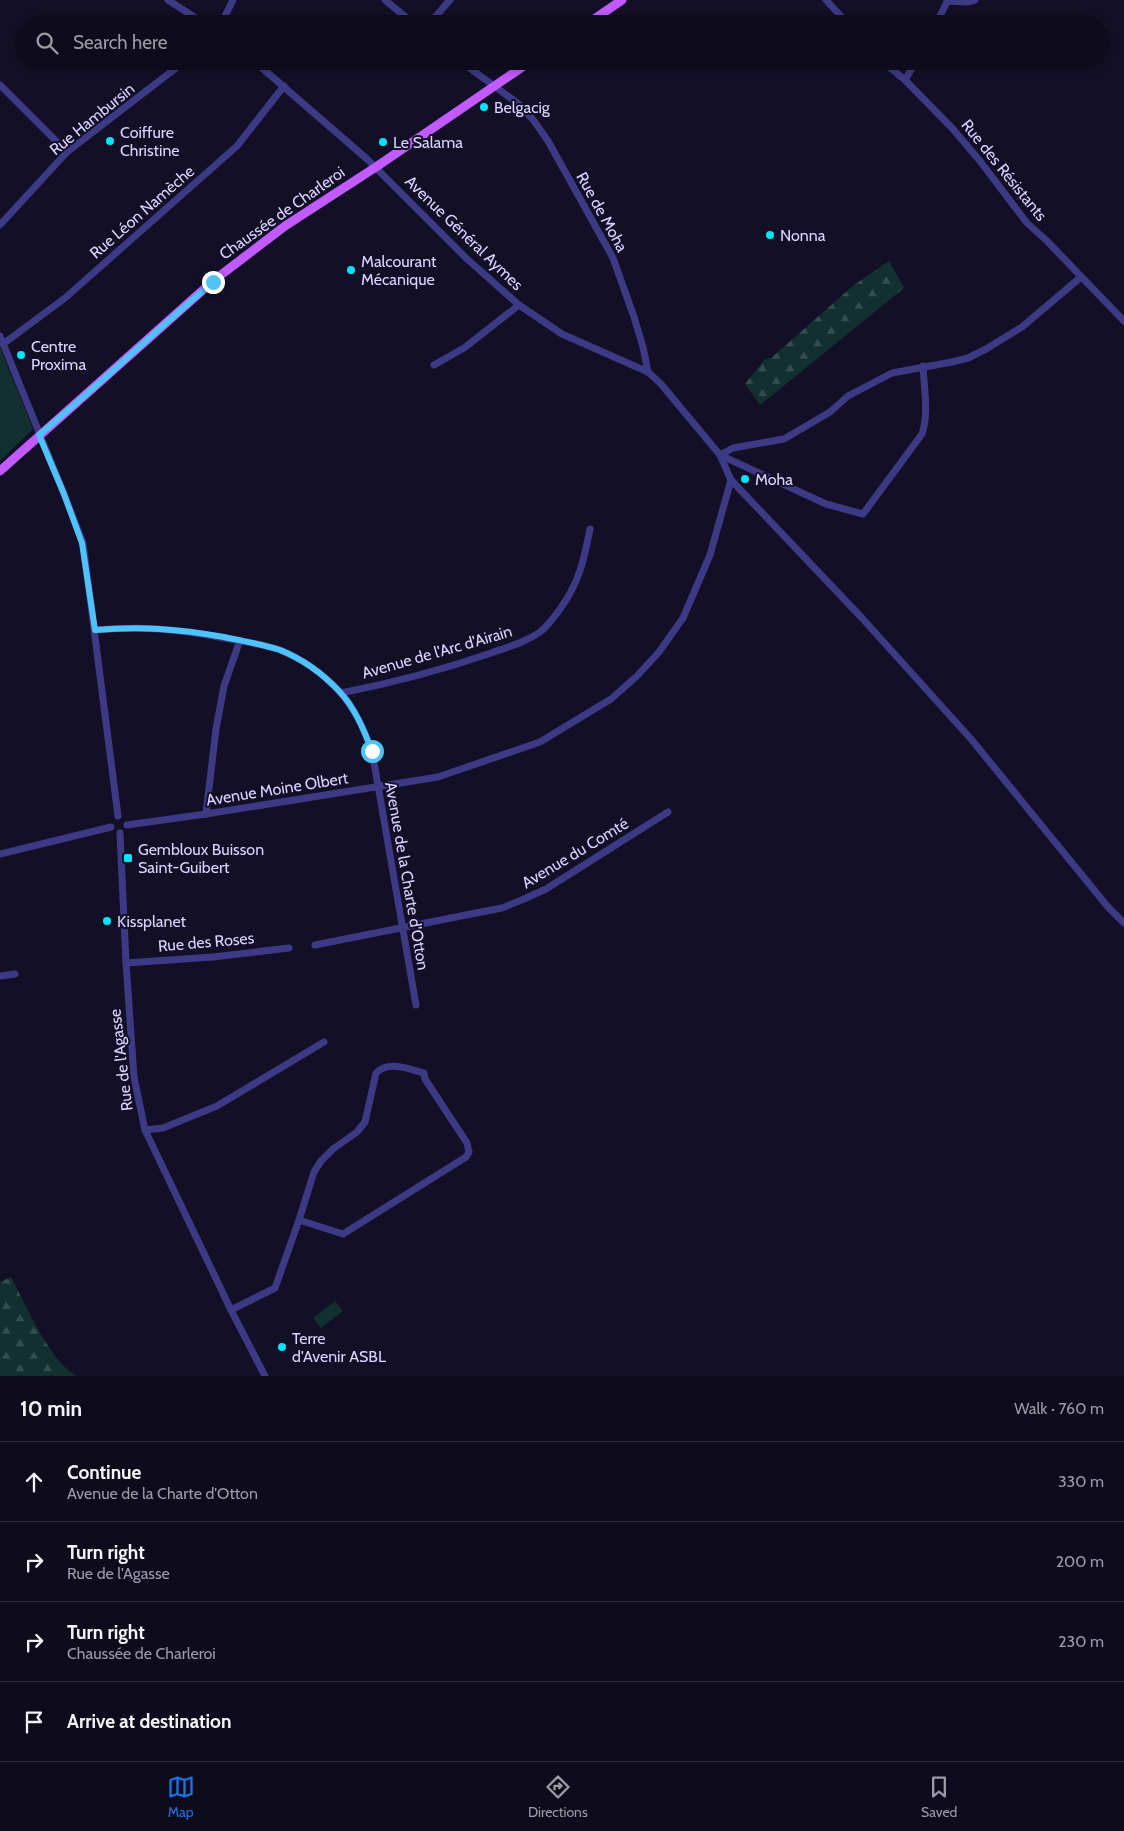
<!DOCTYPE html>
<meta charset="utf-8">
<style>
:root{--surface:#0e0b1c;--page:#1c1929;--text:#f1f3f6;--muted:#9b9ba3;--line:#2e2b3b;--accent:#1a73e8}
body{margin:0;font-family:Cabin,sans-serif;background:var(--page);color:var(--text)}
.stop{position:absolute;width:15px;height:15px;margin:-11px;border:4px solid #4fc3f7;border-radius:50%;background:#fff}
.stop.end{background:#4fc3f7;border-color:#fff;box-shadow:0 1px 5px #0008}
.list{margin:0;padding:0;list-style:none}
h2{display:flex;justify-content:space-between;align-items:center;height:65px;margin:0;padding:0 20px;font-size:21px}
h2 small{font-size:16px;font-weight:400;color:var(--muted)}
.list li{display:grid;grid-template-columns:32px 1fr auto;gap:15px;align-items:center;box-sizing:border-box;height:80px;padding:0 20px;border-top:1px solid var(--line)}
.list b{display:block;font-size:19px;white-space:nowrap}
.list p{margin:0;font-size:16px;white-space:nowrap;color:var(--muted)}
.list em{font-size:16px;font-style:normal;color:var(--muted)}
.icon{flex:none;width:28px;height:28px;fill:none;stroke:currentColor;stroke-width:2;stroke-linecap:round;stroke-linejoin:round}
.map{position:relative;flex:none;width:1124px;height:1376px;overflow:hidden}
.search{position:absolute;background:var(--surface);box-shadow:0 2px 8px #0003;left:15px;right:15px;top:15px;height:55px;display:flex;align-items:center;gap:12px;box-sizing:border-box;padding:0 18px;border-radius:28px;color:var(--muted);font-size:19px}
.sheet{height:385px;background:var(--surface)}
nav{display:flex;justify-content:space-around;align-items:center;box-sizing:border-box;height:70px;border-top:1px solid var(--line);background:var(--surface);font-size:14px;color:var(--muted)}
nav a{display:grid;justify-items:center;gap:2px}
nav .on{color:var(--accent)}
.map>svg:first-child{display:block}
.forest{fill:url(#forest-firs)}
.park{fill:#12302f}
.lines{fill:none;stroke-linecap:round;stroke-linejoin:round}
.minor{stroke:#3d3a85;stroke-width:7}
.major{stroke:#c25bff;stroke-width:9}
.route{stroke:#4fc3f7;stroke-width:6}
.poi-dot{fill:#00e5ff;stroke:#130f26;stroke-width:2}
.labels{text-anchor:middle;dominant-baseline:central;stroke-width:4;stroke-linejoin:round;paint-order:stroke}
.poi-label{font-size:16px;fill:#d9d4ff;stroke:#130f26;text-anchor:start}
.street-label{font-size:16px;fill:#d9d4ff;stroke:#130f26}
</style>
<div class="map">
<svg width="1124" height="1376" viewBox="0 0 1124 1376">
<defs>
<pattern id="forest-firs" width="22" height="20" patternUnits="userSpaceOnUse" patternTransform="scale(1.25)"><rect width="22" height="20" fill="#12302f"/><path d="M5 1l3.5 6h-7zM16 11l3.5 6h-7z" fill="#344d4e"/></pattern>
</defs>
<rect width="100%" height="100%" fill="#130f26"/>
<g class="forest">
<path d="M889,261L904,288L760,405L745,384L765,359L771,358L854,285Z"/>
<path d="M11,1277C25,1303 51,1364 77,1376H0V1282Z"/>
</g>
<g class="park">
<path d="M0,347L33,429L0,461Z"/>
<path d="M335,1301L343,1311L321,1328L313,1318Z"/>
</g>
<g class="lines">
<g class="minor">
<path d="M168,0L205,24"/>
<path d="M385,0L414,24"/>
<path d="M826,0L848,24"/>
<path d="M947,1L967,2L975,0"/>
<path d="M221,24L233,0"/>
<path d="M429,24L450,0"/>
<path d="M936,24L948,0"/>
<path d="M254,61L367,159L467,259L519,305L562,334L648,372L661,384L720,455L826,504L863,514L922,434C929,413 924,388 923,366"/>
<path d="M460,61L520,105L534,121L548,141L613,258L634,317L643,347L648,372"/>
<path d="M882,61L905,80L952,128L980,161L1027,223L1047,241L1124,321"/>
<path d="M905,80L916,61"/>
<path d="M0,85L67,152"/>
<path d="M0,225L67,152L185,61"/>
<path d="M0,336L64,494L83,543L118,816"/>
<path d="M3,344L65,298L237,146L284,86"/>
<path d="M434,365L464,348L519,305"/>
<path d="M720,455L733,448L784,439L830,412L848,396L892,373L952,362L968,358L986,349L1022,327L1081,277"/>
<path d="M731,480L862,618L971,739L1108,907L1124,923"/>
<path d="M95,630C141,626 178,629 224,638C242,641 262,644 280,650C303,659 323,674 339,691C355,708 364,730 372,751L416,1005"/>
<path d="M341,693C392,683 442,670 491,653C508,647 526,642 540,632C548,626 554,617 560,609C579,583 584,560 590,529"/>
<path d="M206,814L216,729L224,686L240,640"/>
<path d="M127,825L206,814L438,777L540,742L611,699L637,676L659,652L683,618L710,555L731,480L720,455"/>
<path d="M120,833L126,963L134,1077L145,1130L231,1310L265,1376"/>
<path d="M0,854L111,827"/>
<path d="M315,945L476,913L502,908L524,899L546,889L668,812"/>
<path d="M126,963L213,957L289,948"/>
<path d="M0,976L15,974"/>
<path d="M145,1130L163,1128L217,1106L324,1042"/>
<path d="M231,1310L275,1288L299,1220L314,1172L321,1161L333,1149L357,1132L365,1122L376,1073C388,1060 409,1069 424,1073L425,1079L467,1143L469,1152L466,1157L343,1234L299,1220"/>
</g>
<g class="major">
<path d="M587,24L622,0"/>
<path d="M0,471L213,281L285,226L376,167L531,61"/>
</g>
</g>
<g class="lines">
<path class="route" d="M213,282C154,332 99,385 39,435L64,494L82,543L95,630C141,626 178,629 224,637C242,641 262,644 280,650C302,659 323,674 339,691C355,708 364,730 372,751"/>
</g>
<g class="poi-dot">
<circle cx="484" cy="107" r="5"/>
<circle cx="110" cy="141" r="5"/>
<circle cx="383" cy="142" r="5"/>
<circle cx="770" cy="235" r="5"/>
<circle cx="351" cy="270" r="5"/>
<circle cx="21" cy="355" r="5"/>
<circle cx="745" cy="479" r="5"/>
<rect x="123" y="853" width="10" height="10" rx="2.5"/>
<circle cx="107" cy="921" r="5"/>
<circle cx="282" cy="1347" r="5"/>
</g>
<g class="labels">
<g class="poi-label">
<text x="494" y="107">Belgacig</text>
<text x="120" y="132">Coiffure<tspan x="120" dy="18">Christine</tspan></text>
<text x="393" y="142">Le Salama</text>
<text x="780" y="235">Nonna</text>
<text x="361" y="261">Malcourant<tspan x="361" dy="18">Mécanique</tspan></text>
<text x="31" y="346">Centre<tspan x="31" dy="18">Proxima</tspan></text>
<text x="755" y="479">Moha</text>
<text x="138" y="849">Gembloux Buisson<tspan x="138" dy="18">Saint-Guibert</tspan></text>
<text x="117" y="921">Kissplanet</text>
<text x="292" y="1338">Terre<tspan x="292" dy="18">d'Avenir ASBL</tspan></text>
</g>
<g class="street-label">
<text transform="translate(92 119) rotate(-39)">Rue Hambursin</text>
<text transform="translate(1004 170) rotate(51)">Rue des Résistants</text>
<text transform="translate(142 212) rotate(-41)">Rue Léon Namèche</text>
<text transform="translate(602 212) rotate(61)">Rue de Moha</text>
<text transform="translate(282 213) rotate(-35)">Chaussée de Charleroi</text>
<text transform="translate(464 233) rotate(44)">Avenue Général Aymes</text>
<text transform="translate(437 652) rotate(-16)">Avenue de l'Arc d'Airain</text>
<text transform="translate(277 789) rotate(-9)">Avenue Moine Olbert</text>
<text transform="translate(575 853) rotate(-31)">Avenue du Comté</text>
<text transform="translate(407 876) rotate(80)">Avenue de la Charte d'Otton</text>
<text transform="translate(206 942) rotate(-5)">Rue des Roses</text>
<text transform="translate(121 1060) rotate(-97)">Rue de l'Agasse</text>
</g>
</g>
</svg>
<div class="stop" style="left:372px;top:751px"></div>
<div class="stop end" style="left:213px;top:282px"></div>
<div class="search"><svg class="icon" aria-label="search" viewBox="0 0 24 24"><circle cx="10" cy="10" r="6"/><path d="M15 15l6 6"/></svg>Search here</div>
</div>
<section class="sheet">
<h2>10 min<small>Walk · 760 m</small></h2>
<ul class="list">
<li><svg class="icon" aria-label="ahead" viewBox="0 0 24 24"><path d="M12 20V5M6 11l6-6 6 6"/></svg><div><b>Continue</b><p>Avenue de la Charte d'Otton</p></div><em>330 m</em></li>
<li><svg class="icon" aria-label="right" viewBox="0 0 24 24"><path d="M7 20v-9h11M14 6l5 5-5 5"/></svg><div><b>Turn right</b><p>Rue de l'Agasse</p></div><em>200 m</em></li>
<li><svg class="icon" aria-label="right" viewBox="0 0 24 24"><path d="M7 20v-9h11M14 6l5 5-5 5"/></svg><div><b>Turn right</b><p>Chaussée de Charleroi</p></div><em>230 m</em></li>
<li><svg class="icon" aria-label="arrive" viewBox="0 0 24 24"><path d="M6 21V4h12l-3 4 3 4H6"/></svg><div><b>Arrive at destination</b></div></li>
</ul>
</section>
<nav>
<a class="on"><svg class="icon" aria-label="map" viewBox="0 0 24 24"><path d="M3 6l6-2 6 2 6-2v14l-6 2-6-2-6 2zM9 4v14M15 6v14"/></svg>Map</a>
<a><svg class="icon" aria-label="directions" viewBox="0 0 24 24"><path d="M12 3l9 9-9 9-9-9zM9 14v-3h6M13 9l2 2-2 2"/></svg>Directions</a>
<a><svg class="icon" aria-label="saved" viewBox="0 0 24 24"><path d="M7 4h10v16l-5-4-5 4z"/></svg>Saved</a>
</nav>
